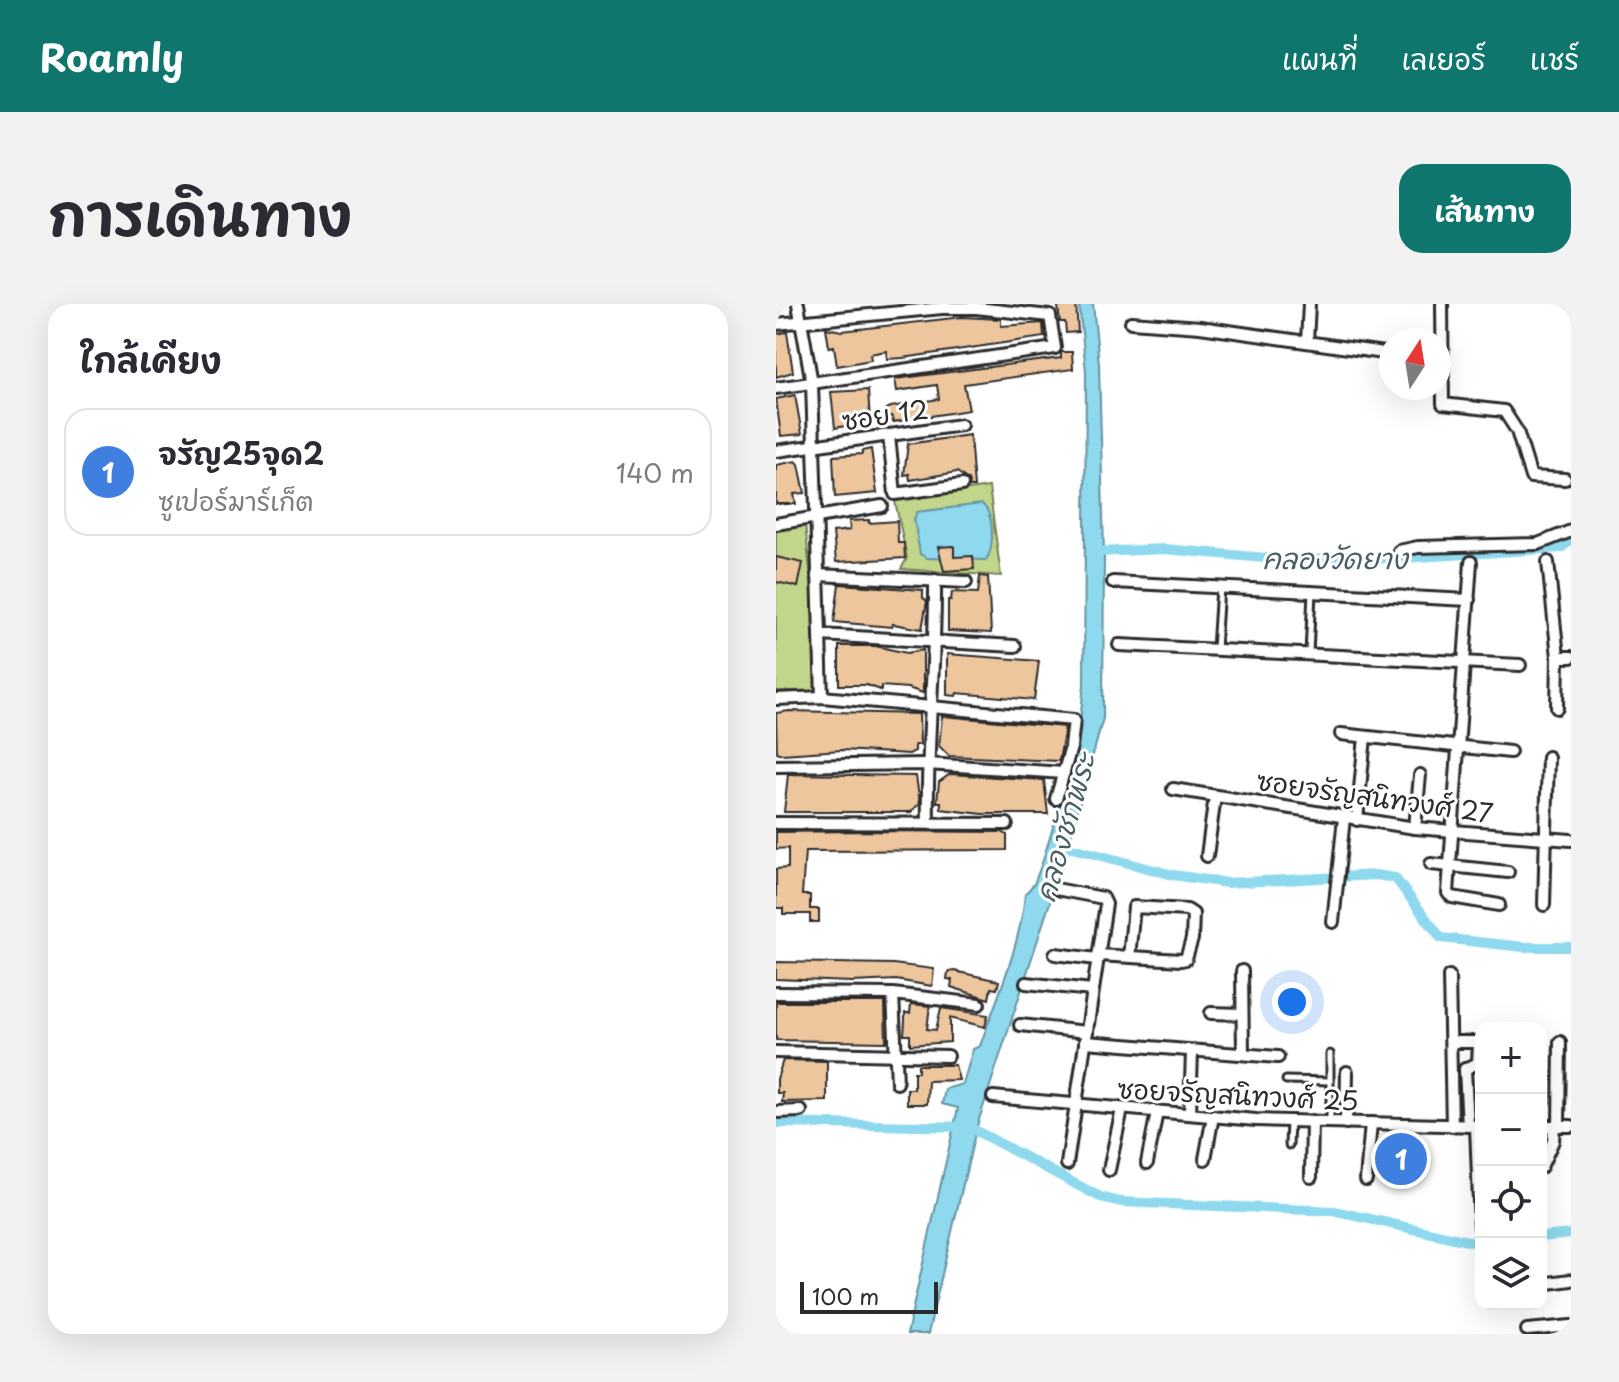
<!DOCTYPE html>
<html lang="th">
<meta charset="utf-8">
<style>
:root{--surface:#fff;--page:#f2f2f3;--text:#2b2b33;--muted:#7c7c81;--line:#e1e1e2;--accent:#0f766e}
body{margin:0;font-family:"Playpen Sans","Playpen Sans Thai",sans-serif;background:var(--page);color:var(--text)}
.controls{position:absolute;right:24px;bottom:24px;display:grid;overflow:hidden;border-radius:16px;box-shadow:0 8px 32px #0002}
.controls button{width:72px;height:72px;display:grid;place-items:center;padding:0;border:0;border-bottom:2px solid var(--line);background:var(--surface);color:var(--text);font:40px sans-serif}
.compass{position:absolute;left:603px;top:24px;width:72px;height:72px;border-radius:50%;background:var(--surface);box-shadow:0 8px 32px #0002;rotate:12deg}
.scale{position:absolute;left:24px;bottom:20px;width:138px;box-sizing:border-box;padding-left:8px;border:4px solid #2b2b2b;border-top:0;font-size:22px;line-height:28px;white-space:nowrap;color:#2b2b2b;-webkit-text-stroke:6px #fff;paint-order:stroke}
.you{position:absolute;left:516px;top:698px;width:28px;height:28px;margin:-20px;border:6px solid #fff;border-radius:50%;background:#1a73e8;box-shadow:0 0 0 12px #1a73e833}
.badge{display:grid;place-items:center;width:52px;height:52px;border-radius:50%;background:var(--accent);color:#fff;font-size:26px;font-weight:700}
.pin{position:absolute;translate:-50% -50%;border:4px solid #fff;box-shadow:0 2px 8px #0006}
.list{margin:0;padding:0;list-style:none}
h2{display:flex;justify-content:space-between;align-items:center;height:104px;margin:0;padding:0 32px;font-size:34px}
h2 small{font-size:26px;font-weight:400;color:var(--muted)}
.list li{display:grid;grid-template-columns:52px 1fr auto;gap:24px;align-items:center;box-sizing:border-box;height:128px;margin:0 16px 16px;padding:0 16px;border:2px solid var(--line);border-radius:24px}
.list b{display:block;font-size:30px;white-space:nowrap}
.list p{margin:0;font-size:26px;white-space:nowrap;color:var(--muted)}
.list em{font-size:26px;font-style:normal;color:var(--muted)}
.icon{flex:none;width:44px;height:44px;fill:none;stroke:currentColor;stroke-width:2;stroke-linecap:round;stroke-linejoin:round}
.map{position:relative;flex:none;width:795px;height:1030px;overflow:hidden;border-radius:24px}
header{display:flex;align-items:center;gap:48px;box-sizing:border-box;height:112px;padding:0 40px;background:var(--accent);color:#fff}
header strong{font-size:38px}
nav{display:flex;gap:44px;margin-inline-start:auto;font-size:28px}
.intro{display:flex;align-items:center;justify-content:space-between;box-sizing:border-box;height:192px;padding:0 48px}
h1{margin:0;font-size:56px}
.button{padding:20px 36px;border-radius:24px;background:var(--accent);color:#fff;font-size:28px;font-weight:700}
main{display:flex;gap:48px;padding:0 48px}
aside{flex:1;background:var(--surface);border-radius:24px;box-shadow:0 8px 32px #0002}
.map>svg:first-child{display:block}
.green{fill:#c2d68b;stroke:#76805b;stroke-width:2}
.water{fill:#8ed9ee;stroke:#6693a0;stroke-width:2}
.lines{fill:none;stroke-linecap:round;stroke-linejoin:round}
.canal{stroke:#8ed9ee;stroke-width:10}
.building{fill:#eec69e;stroke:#2b2b2b;stroke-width:2}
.lane-casing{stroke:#2b2b2b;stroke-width:11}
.street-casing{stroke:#2b2b2b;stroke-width:16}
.lane{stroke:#fff;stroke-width:5}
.street{stroke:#fff;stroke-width:10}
.labels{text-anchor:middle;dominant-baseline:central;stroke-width:6;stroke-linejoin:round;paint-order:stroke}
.street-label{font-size:26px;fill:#2b2b2b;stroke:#fff}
.water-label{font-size:28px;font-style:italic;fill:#495f66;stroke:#fff}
</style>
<header>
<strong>Roamly</strong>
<nav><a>แผนที่</a><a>เลเยอร์</a><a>แชร์</a></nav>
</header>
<div class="intro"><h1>การเดินทาง</h1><a class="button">เส้นทาง</a></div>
<main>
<aside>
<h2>ใกล้เคียง<small></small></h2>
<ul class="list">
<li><span class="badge" style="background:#3f7fe0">1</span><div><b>จรัญ25จุด2</b><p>ซูเปอร์มาร์เก็ต</p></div><em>140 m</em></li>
</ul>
</aside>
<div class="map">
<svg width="795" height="1030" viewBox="0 0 795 1030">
<rect width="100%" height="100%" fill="#fff"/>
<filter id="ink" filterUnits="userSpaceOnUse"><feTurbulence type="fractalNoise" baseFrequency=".0125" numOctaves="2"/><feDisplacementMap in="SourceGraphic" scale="16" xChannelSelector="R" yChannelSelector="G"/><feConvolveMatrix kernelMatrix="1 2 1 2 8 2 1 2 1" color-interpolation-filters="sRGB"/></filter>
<g filter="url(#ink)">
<g class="green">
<path d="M213,183L225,272L125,265L131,254L119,197Z"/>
<path d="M29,220L39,314L41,379L37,387H0V224Z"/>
</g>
<g class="water">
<path d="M303,0H317L323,60L328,248L327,414L292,543L200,825L152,1030H131L182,804L166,800L169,785L187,780L197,745L204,742C222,691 244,643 249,590L258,580L266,559L301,445L308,380L310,68Z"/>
<path d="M206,200C218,209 219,244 210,256L151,254L144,250L138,215L141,208Z"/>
</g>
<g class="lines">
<g class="canal">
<path d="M320,248L388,245L512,256L626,254L785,244L795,236"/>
<path d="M285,541L397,571L451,579L600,571L619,574L665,634L748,643H795"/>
<path d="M0,819L193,823L324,893L345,898L558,907L705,940"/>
<path d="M765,933L795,930"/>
</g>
</g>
<g class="building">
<path d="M300,0L302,28L290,29L289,18H284L282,2Z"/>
<path d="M186,13L225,15V22L267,19L268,33L127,54L111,55L110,47L94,50L95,56L61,62L58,42L53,43L50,24L66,27Z"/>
<path d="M11,28L17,68L0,73V30Z"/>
<path d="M285,48H296L297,65L188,80L193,106L117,118L116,112L111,113L110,105L115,103L163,95L161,81L121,87L119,75L285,54Z"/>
<path d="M92,86L94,117L59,124L55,88Z"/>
<path d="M19,91L26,130L5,132L0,95Z"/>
<path d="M194,131L198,183H194L192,176L181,168L134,176L133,170L128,171L132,140Z"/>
<path d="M95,145L101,189L59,193L57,152L86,150V147Z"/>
<path d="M20,157L23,160L29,189L18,190L20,200H0V161Z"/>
<path d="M93,216V219L121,217L122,239H128L129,254L60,258L57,228L74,226L73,217Z"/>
<path d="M178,242V253L197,252L198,265L168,267L162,243Z"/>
<path d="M0,253L27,259L22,283L0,278Z"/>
<path d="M204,272L212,273L215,329L172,327V296H175L176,288L202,289Z"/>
<path d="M63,280L147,286V294L151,297L146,325L117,320L116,323L58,318Z"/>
<path d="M63,342H99L131,349L147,346V389L132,384L105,382V386L90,381H63Z"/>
<path d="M171,350L263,357L258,396L181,389L180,392L171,391Z"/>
<path d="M13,407L143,410L144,441H139V447L133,450L66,446L6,450L1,448L0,409Z"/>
<path d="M166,412L289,423L283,457L173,452L163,442Z"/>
<path d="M12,470L140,472L144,499L135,508H8Z"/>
<path d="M174,470L268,476L272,510H207L165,505V498H161L163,478Z"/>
<path d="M82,527L226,528L231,531V546L29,547L26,591H34V605H43V618H34V610H7V604H0V565L12,564V544L0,545V528Z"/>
<path d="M0,658L117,660L158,665L156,682L120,676L76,678L0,675Z"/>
<path d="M178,667L223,677L221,685L215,684L213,695L175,683L176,676L171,675L172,668Z"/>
<path d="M0,698H109L110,738L0,736Z"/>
<path d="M135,700L154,702L151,725L160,726L165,704L212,711L209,723L174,714V738L134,741V731H128L129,717V709H134Z"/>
<path d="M7,756L51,757V797L6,798L7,789H1V775Z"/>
<path d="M142,761H179L183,776L152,777L151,800H131V785H138V768H142Z"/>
</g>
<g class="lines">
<defs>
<g id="lane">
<path d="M440,345L444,283"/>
<path d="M533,349L536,289"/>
<path d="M554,750V817"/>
<path d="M510,776L554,777"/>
<path d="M513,841L514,818"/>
</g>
<g id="street">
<path d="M22,0L36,79L46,393"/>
<path d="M666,0L667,100L728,107L741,127L755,173L789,175"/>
<path d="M355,18L424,23L615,50"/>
<path d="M0,20L166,4H200L274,12L279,44L0,84"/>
<path d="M531,38L533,0"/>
<path d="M113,132L119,190L186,181"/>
<path d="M0,147L185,121"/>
<path d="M0,220L106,202"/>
<path d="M623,247L642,243L762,240L795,227"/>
<path d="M695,258L672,589L676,593L723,601"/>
<path d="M772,258L782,353L781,404"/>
<path d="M41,271L190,278"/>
<path d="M337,278L693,296"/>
<path d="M44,331L239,342"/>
<path d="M343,341L744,361"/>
<path d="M782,353H795"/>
<path d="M0,395L46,393L298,416L295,443L280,495"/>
<path d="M565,430L734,448"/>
<path d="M0,462L151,460L288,469"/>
<path d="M397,485L639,524L795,536"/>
<path d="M581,516L589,433"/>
<path d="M0,519L231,520"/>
<path d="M152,519C150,438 160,357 159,276"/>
<path d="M639,524L644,471"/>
<path d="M431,552L439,492"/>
<path d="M655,560L732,568"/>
<path d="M280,585L327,594L330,600L291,860"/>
<path d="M768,601L772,453"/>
<path d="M557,618L568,514"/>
<path d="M279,650L321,655"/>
<path d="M322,651L405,656L410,655L416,635L417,610L411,606L358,603L353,653"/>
<path d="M466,667L467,750"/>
<path d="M673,672L676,822"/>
<path d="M250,679L316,686"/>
<path d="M0,689L117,690L203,700"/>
<path d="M117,690L121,779"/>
<path d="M435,709L466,710"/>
<path d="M244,721L311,728"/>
<path d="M309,738L502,753"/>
<path d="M678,738H705"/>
<path d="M0,748L172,752"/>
<path d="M217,793L480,816L705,822"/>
<path d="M0,808L25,807"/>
<path d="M414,810L416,747"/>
<path d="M570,819L571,768"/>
<path d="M692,822L689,765L702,759L703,738"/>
<path d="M700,822L704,924"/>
<path d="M765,822H795"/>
<path d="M783,822L784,738"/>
<path d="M429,855L437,812"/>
<path d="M371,859L381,808"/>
<path d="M765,863L777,837L778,822"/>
<path d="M333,866L346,805"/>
<path d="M535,873L536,817"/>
<path d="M590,876L595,819"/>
<path d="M765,980L795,976"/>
<path d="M751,1026L795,1022"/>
</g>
</defs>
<use href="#lane" class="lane-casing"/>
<use href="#street" class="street-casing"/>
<use href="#lane" class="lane"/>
<use href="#street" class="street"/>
</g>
</g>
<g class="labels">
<g class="street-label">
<text transform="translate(109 110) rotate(-8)">ซอย 12</text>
<text transform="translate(599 492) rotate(8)">ซอยจรัญสนิทวงศ์ 27</text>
<text transform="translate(462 790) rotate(3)">ซอยจรัญสนิทวงศ์ 25</text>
</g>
<g class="water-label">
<text x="559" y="253">คลองวัดยาง</text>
<text transform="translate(288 523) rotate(-74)">คลองชักพระ</text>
</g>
</g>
</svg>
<div class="controls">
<button>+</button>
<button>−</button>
<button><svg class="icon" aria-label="locate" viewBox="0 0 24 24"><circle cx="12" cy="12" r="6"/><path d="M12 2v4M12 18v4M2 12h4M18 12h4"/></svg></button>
<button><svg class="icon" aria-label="layers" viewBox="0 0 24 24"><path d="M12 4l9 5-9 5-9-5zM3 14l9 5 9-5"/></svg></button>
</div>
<svg class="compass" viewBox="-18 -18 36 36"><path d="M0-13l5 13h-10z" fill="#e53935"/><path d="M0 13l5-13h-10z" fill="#7c7c81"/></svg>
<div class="scale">100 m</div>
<div class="you"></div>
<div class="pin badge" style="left:625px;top:855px;background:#3f7fe0">1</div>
</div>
</main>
